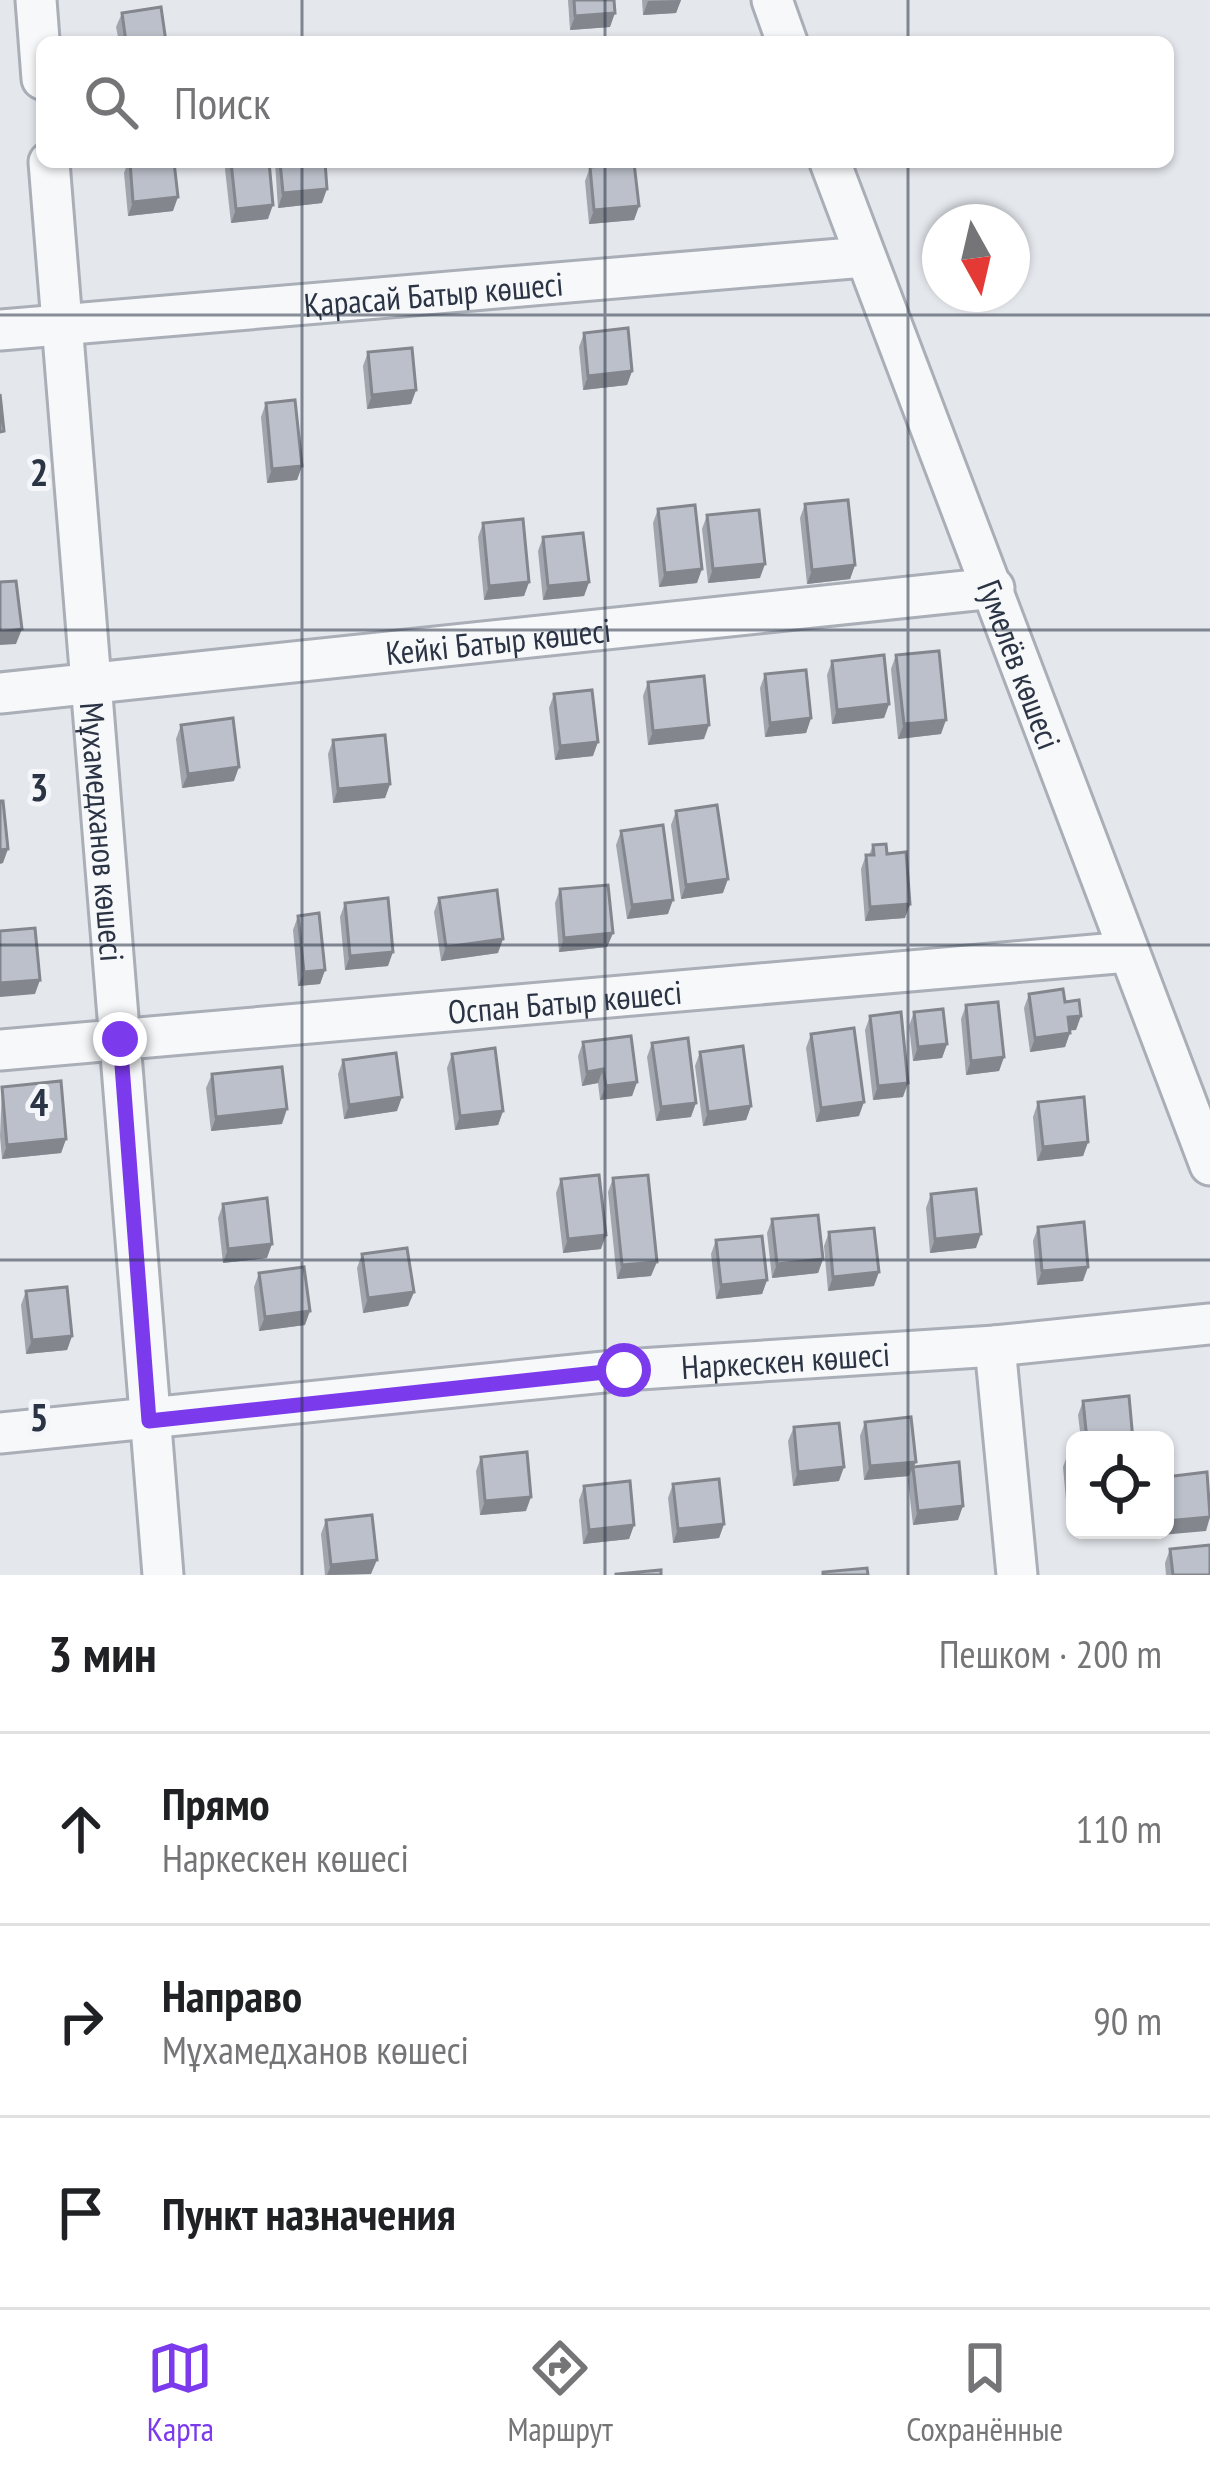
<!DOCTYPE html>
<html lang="ru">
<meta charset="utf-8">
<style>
:root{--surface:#fff;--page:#f2f2f2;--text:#202124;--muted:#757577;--line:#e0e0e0;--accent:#7c3aed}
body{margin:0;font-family:"PT Sans Narrow",sans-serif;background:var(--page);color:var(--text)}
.controls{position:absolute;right:36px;bottom:36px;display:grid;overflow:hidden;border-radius:18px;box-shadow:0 3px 9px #0004}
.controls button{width:108px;height:108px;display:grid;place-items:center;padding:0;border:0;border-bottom:3px solid var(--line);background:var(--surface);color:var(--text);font:60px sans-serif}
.compass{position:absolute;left:922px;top:204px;width:108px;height:108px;border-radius:50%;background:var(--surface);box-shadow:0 3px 9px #0004;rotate:172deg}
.stop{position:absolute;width:36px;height:36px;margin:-27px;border:9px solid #7c3aed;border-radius:50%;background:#fff}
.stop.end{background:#7c3aed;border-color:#fff;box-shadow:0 3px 12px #0008}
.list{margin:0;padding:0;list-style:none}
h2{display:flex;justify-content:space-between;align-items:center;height:156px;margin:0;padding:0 48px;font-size:51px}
h2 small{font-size:39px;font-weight:400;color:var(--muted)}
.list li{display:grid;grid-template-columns:78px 1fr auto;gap:36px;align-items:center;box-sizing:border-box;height:192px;padding:0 48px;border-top:3px solid var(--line)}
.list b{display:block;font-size:45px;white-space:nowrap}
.list p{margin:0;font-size:39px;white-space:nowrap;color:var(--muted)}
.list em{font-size:39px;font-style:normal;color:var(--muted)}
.icon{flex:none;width:66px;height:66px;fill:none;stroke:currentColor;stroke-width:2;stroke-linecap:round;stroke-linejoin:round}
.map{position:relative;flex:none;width:1210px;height:1575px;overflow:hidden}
.search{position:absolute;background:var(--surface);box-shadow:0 3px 9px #0004;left:36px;right:36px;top:36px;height:132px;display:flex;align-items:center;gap:30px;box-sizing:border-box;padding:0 42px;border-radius:18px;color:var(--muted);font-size:45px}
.sheet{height:732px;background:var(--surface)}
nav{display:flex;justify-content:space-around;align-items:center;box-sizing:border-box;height:168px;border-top:3px solid var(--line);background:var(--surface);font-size:33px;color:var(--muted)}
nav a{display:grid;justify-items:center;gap:6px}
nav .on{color:var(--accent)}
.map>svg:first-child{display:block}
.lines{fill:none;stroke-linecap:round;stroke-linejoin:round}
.minor-casing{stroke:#a9aeb7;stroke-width:45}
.minor{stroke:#f7f8fa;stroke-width:39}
.wall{fill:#a1a5ae}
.shaded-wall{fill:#83868d}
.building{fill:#bbc0ca;stroke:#83868d;stroke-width:3}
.route{stroke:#7c3aed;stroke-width:15}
.grid{fill:none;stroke:#2b3445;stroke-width:3;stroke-opacity:0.55}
.labels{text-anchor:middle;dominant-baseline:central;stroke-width:10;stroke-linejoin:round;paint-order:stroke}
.street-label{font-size:33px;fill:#2b3445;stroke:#f4f6f9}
.grid-label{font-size:39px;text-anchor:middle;font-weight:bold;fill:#2b3445;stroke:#f4f6f9;stroke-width:10;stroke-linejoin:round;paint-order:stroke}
</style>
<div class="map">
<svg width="1210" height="1575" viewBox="0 0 1210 1575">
<rect width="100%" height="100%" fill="#e4e7ec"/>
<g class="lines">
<defs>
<g id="minor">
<path d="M36,0L42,79"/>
<path d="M772,0L787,42"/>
<path id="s1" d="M49,162L163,1575"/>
<path id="s2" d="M830,162L1210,1165"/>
<path id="s3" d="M0,330L864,257"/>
<path id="s4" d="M0,693L994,588"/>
<path id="s5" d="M0,1050L1128,952"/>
<path d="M995,1346L1017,1575"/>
<path id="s6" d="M0,1433L624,1370L995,1346L1210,1324"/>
</g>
</defs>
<use href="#minor" class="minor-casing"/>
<use href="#minor" class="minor"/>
</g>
<g class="wall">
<path d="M568,0H614L610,27L570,30Z"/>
<path d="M642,0H681L676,13L643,15Z"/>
<path d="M122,13L166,42H119L116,27Z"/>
<path d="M128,162H174L173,211L128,216L124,173Z"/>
<path d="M228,162H269L268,219L231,223L225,169Z"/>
<path d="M275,162H325L322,203L278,208Z"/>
<path d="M590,167L639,206L634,220L589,224L585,181Z"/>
<path d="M584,333L632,371L627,385L583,390L579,347Z"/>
<path d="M368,352L416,390L411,404L367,409L363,366Z"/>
<path d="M266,403L302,466L297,480L267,483L261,417Z"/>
<path d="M805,504L855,565L850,579L807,584L800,518Z"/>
<path d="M658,509L697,583L659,587L653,523Z"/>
<path d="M707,515L760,578L708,583L702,529Z"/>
<path d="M483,523L529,582L524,596L484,600L478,537Z"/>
<path d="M543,537L589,582L584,596L543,600L538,551Z"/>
<path d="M896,655L941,734L898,739L891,669Z"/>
<path d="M832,661L889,704L884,718L832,724L827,675Z"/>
<path d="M765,674L811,718L806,733L765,737L760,688Z"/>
<path d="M648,682L704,739L648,745L643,696Z"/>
<path d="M554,694L593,756L555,760L549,708Z"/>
<path d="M181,725L234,781L182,788L176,739Z"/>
<path d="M333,740L390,784L385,798L333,803L328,754Z"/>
<path d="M676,811L723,893L681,899L671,825Z"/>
<path d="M621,831L668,914L627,919L616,845Z"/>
<path d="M873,845L887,854L905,918L865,921L861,869L866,855H869Z"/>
<path d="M560,889L613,933L607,947L559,952L555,903Z"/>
<path d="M439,898L498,953L441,961L434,912Z"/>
<path d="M345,903L388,966L345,970L340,917Z"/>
<path d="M298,916L325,970L320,984L298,986L293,930Z"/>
<path d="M1029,994L1065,1002L1076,1030H1070L1065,1047L1030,1052L1024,1008Z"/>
<path d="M966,1005L1004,1057L999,1071L966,1075L961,1019Z"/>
<path d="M914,1012L947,1044L942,1058L913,1061L909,1026Z"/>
<path d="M870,1016L903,1097L873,1100L865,1030Z"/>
<path d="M811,1034L859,1116L816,1122L806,1048Z"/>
<path d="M583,1042L637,1082L632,1096L600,1100L598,1083L582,1086L578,1056Z"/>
<path d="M652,1043L691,1117L656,1121L647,1057Z"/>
<path d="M700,1052L751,1106L746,1120L703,1126L695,1066Z"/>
<path d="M452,1054L503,1111L498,1125L455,1130L447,1068Z"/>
<path d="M343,1060L397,1111L344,1119L338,1074Z"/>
<path d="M212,1074L282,1124L211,1131L206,1088Z"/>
<path d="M2,1087L66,1139L61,1153L2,1159L0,1136Z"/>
<path d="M1038,1102L1088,1142L1083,1156L1037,1161L1033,1117Z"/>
<path d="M613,1178L651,1276L617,1279L608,1192Z"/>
<path d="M561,1179L601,1249L563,1253L556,1193Z"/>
<path d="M931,1194L976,1248L930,1253L926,1208Z"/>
<path d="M223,1204L267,1258L223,1263L218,1218Z"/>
<path d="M772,1219L823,1259L818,1273L772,1278L767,1233Z"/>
<path d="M1038,1227L1083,1281L1037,1285L1033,1241Z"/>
<path d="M829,1232L874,1286L828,1291L824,1246Z"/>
<path d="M716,1240L767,1280L762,1294L716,1299L711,1254Z"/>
<path d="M362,1254L414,1292L408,1306L363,1313L357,1268Z"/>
<path d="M259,1273L305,1325L259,1331L254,1287Z"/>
<path d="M26,1291L72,1336L67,1350L26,1354L21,1305Z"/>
<path d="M1083,1401L1133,1440H1081L1078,1415Z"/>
<path d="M865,1422L916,1462L914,1466L958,1520L913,1525L908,1481L909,1476L864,1480L860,1436Z"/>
<path d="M794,1427L839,1481L793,1486L788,1441Z"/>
<path d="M1068,1453L1075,1511H1067L1063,1467Z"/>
<path d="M481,1457L526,1511L480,1515L476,1471Z"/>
<path d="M673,1484L724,1524L719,1538L673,1543L668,1498Z"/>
<path d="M584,1486L634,1525L629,1539L583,1544L579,1500Z"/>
<path d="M326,1520L371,1574L325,1575L321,1534Z"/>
<path d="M1170,1549L1210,1575H1166L1165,1563Z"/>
</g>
<g class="shaded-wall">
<path d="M681,0L676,13L643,15L648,1Z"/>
<path d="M615,13L610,27L570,30L575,16Z"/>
<path d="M327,189L322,203L278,208L283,193Z"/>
<path d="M178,197L173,211L128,216L133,202Z"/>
<path d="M273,205L268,219L231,223L236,209Z"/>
<path d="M639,206L634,220L589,224L594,210Z"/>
<path d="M632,371L627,385L583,390L588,376Z"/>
<path d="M416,390L411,404L367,409L372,395Z"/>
<path d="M302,466L297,480L267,483L272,469Z"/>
<path d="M765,564L760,578L708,583L713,569Z"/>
<path d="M855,565L850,579L807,584L812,570Z"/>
<path d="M702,569L697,583L659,587L665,573Z"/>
<path d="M529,582L524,596L484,600L489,586Z"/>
<path d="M589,582L584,596L543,600L548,586Z"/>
<path d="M22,629L16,644L0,645V632Z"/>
<path d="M889,704L884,718L832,724L837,710Z"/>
<path d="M811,718L806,733L765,737L770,723Z"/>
<path d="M946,720L941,734L898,739L904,724Z"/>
<path d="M709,725L704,739L648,745L653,731Z"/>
<path d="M598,742L593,756L555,760L560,746Z"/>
<path d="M239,767L234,781L182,788L188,774Z"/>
<path d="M390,784L385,798L333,803L338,789Z"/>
<path d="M8,849L3,863L0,864V850Z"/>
<path d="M728,879L723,893L681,899L686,885Z"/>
<path d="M673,900L668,914L627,919L632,905Z"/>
<path d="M910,904L905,918L865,921L870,907Z"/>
<path d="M613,933L607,947L559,952L564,938Z"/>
<path d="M503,939L498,953L441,961L446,947Z"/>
<path d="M393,952L388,966L345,970L350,956Z"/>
<path d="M325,970L320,984L298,986L304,972Z"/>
<path d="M40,980L35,994L0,997V983Z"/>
<path d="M1081,1016L1076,1030L1063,1031L1068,1017Z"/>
<path d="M1070,1033L1065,1047L1030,1052L1035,1038Z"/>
<path d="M947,1044L942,1058L913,1061L918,1047Z"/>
<path d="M1004,1057L999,1071L966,1075L971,1061Z"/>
<path d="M603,1069L598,1083L582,1086L587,1072Z"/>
<path d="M637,1082L632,1096L600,1100L606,1086Z"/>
<path d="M908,1083L903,1097L873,1100L878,1086Z"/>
<path d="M402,1097L397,1111L344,1119L349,1105Z"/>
<path d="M864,1102L859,1116L816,1122L821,1108Z"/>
<path d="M696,1103L691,1117L656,1121L661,1107Z"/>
<path d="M751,1106L746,1120L703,1126L708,1112Z"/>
<path d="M287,1109L282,1124L211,1131L216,1117Z"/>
<path d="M503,1111L498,1125L455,1130L460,1116Z"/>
<path d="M66,1139L61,1153L2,1159L7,1145Z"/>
<path d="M1088,1142L1083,1156L1037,1161L1043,1147Z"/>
<path d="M981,1234L976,1248L930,1253L935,1239Z"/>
<path d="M606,1235L601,1249L563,1253L568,1239Z"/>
<path d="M272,1244L267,1258L223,1263L228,1249Z"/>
<path d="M823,1259L818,1273L772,1278L777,1264Z"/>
<path d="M657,1262L651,1276L617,1279L622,1265Z"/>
<path d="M1088,1267L1083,1281L1037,1285L1042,1271Z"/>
<path d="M879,1272L874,1286L828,1291L833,1277Z"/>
<path d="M767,1280L762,1294L716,1299L721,1285Z"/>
<path d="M414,1292L408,1306L363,1313L368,1298Z"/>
<path d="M310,1311L305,1325L259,1331L265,1317Z"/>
<path d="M72,1336L67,1350L26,1354L32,1340Z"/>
<path d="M916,1462L909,1476L864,1480L870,1466Z"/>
<path d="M844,1467L839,1481L793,1486L798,1472Z"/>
<path d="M531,1497L526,1511L480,1515L485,1501Z"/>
<path d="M1072,1497H1075V1511H1067Z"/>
<path d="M963,1506L958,1520L913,1525L918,1511Z"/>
<path d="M1210,1517L1206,1531L1161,1535L1163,1530H1165L1166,1521Z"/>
<path d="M724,1524L719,1538L673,1543L678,1529Z"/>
<path d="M634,1525L629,1539L583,1544L589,1530Z"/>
<path d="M377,1560L371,1574L327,1575L331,1565Z"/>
</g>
<g class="building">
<path d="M574,0H614L615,13L575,16Z"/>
<path d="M161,7L166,42H126L122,13Z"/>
<path d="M130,162H174L178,197L133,202Z"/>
<path d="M231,162H269L273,205L236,209Z"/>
<path d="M280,162H325L327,189L283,193Z"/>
<path d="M634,163L639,206L594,210L590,167Z"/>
<path d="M628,328L632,371L588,376L584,333Z"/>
<path d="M412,348L416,390L372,395L368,352Z"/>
<path d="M0,394L4,431L0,432Z"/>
<path d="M295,400L302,466L272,469L266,403Z"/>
<path d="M848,500L855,565L812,570L805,504Z"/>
<path d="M695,505L702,569L665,573L658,509Z"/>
<path d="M759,510L765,564L713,569L707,515Z"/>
<path d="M523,519L529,582L489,586L483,523Z"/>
<path d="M583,533L589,582L548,586L543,537Z"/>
<path d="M16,581L22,629L0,632V582Z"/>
<path d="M939,651L946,720L904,724L896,655Z"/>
<path d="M884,655L889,704L837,710L832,661Z"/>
<path d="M806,670L811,718L770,723L765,674Z"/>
<path d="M704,676L709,725L653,731L648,682Z"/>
<path d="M592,690L598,742L560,746L554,694Z"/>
<path d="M233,718L239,767L188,774L181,725Z"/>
<path d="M385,735L390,784L338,789L333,740Z"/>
<path d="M0,801H3L8,849L0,850Z"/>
<path d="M717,805L728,879L686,885L676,811Z"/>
<path d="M663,825L673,900L632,905L621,831Z"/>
<path d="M886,844L887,854L906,852L910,904L870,907L866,855H874L873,845Z"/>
<path d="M608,885L613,933L564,938L560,889Z"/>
<path d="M497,890L503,939L446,947L439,898Z"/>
<path d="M388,898L393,952L350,956L345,903Z"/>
<path d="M319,913L325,970L304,972L298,916Z"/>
<path d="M35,928L40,980L0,983V931Z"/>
<path d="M1063,989L1065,1002L1079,1000L1081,1016L1068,1017L1070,1033L1035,1038L1029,994Z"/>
<path d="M998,1002L1004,1057L971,1061L966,1005Z"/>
<path d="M943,1009L947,1044L918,1047L914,1012Z"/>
<path d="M901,1012L908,1083L878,1086L870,1016Z"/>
<path d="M854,1028L864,1102L821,1108L811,1034Z"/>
<path d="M631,1036L637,1082L606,1086L603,1069L587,1072L583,1042Z"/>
<path d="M688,1038L696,1103L661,1107L652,1043Z"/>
<path d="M743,1046L751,1106L708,1112L700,1052Z"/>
<path d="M495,1048L503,1111L460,1116L452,1054Z"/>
<path d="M396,1053L402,1097L349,1105L343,1060Z"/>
<path d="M282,1067L287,1109L216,1117L212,1074Z"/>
<path d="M61,1081L66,1139L7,1145L2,1087Z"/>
<path d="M1084,1097L1088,1142L1043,1147L1038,1102Z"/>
<path d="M599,1175L606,1235L568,1239L561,1179Z"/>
<path d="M648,1175L657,1262L622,1265L613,1178Z"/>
<path d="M976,1189L981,1234L935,1239L931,1194Z"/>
<path d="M267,1198L272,1244L228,1249L223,1204Z"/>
<path d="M818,1215L823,1259L777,1264L772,1219Z"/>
<path d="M1084,1222L1088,1267L1042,1271L1038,1227Z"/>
<path d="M874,1228L879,1272L833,1277L829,1232Z"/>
<path d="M762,1236L767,1280L721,1285L716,1240Z"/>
<path d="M407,1248L414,1292L368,1298L362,1254Z"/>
<path d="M304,1267L310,1311L265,1317L259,1273Z"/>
<path d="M67,1287L72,1336L32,1340L26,1291Z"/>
<path d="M1129,1396L1133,1440H1087L1083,1401Z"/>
<path d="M911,1417L916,1462L870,1466L865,1422Z"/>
<path d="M839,1423L844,1467L798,1472L794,1427Z"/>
<path d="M527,1452L531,1497L485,1501L481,1457Z"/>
<path d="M1075,1452V1497H1072L1068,1453Z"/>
<path d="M959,1462L963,1506L918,1511L913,1467Z"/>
<path d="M1207,1472L1210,1517L1166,1521L1165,1477Z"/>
<path d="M719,1479L724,1524L678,1529L673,1484Z"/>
<path d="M630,1481L634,1525L589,1530L584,1486Z"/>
<path d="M372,1515L377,1560L331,1565L326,1520Z"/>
<path d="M1210,1545V1575H1173L1170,1549Z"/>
<path d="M867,1568L868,1575H823V1572Z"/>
<path d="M661,1570V1575H616V1574Z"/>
</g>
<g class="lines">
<path class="route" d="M120,1039L149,1421L624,1370"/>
</g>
<path class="grid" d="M302,0V42M605,0V42M908,0V42M302,162V1575M605,162V1575M908,162V1575M0,315H1210M0,630H1210M0,945H1210M0,1260H1210"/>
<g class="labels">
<g class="street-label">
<text stroke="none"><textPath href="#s3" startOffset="435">Қарасай Батыр көшесі</textPath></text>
<text stroke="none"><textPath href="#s4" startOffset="501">Кейкі Батыр көшесі</textPath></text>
<text stroke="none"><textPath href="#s2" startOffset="537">Гумелёв көшесі</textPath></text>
<text stroke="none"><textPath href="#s1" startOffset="672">Мұхамедханов көшесі</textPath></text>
<text stroke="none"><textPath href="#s5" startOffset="567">Оспан Батыр көшесі</textPath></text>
<text stroke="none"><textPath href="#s6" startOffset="789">Наркескен көшесі</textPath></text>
</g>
</g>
<g class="grid-label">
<text x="39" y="486">2</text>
<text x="39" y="801">3</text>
<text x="39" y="1116">4</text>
<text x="39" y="1431">5</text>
</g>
</svg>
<div class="controls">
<button><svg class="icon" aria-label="locate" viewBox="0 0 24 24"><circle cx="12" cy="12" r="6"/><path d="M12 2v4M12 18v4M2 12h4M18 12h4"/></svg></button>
</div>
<svg class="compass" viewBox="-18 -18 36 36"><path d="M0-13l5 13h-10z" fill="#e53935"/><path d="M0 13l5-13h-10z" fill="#757577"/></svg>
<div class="stop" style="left:624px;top:1370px"></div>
<div class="stop end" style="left:120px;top:1039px"></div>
<div class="search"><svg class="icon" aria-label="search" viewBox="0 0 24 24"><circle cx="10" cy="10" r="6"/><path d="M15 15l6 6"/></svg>Поиск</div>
</div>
<section class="sheet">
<h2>3 мин<small>Пешком · 200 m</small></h2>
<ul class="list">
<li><svg class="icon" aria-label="ahead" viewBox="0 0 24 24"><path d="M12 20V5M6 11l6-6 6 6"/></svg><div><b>Прямо</b><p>Наркескен көшесі</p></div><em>110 m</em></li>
<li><svg class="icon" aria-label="right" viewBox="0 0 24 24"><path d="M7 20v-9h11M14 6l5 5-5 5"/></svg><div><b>Направо</b><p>Мұхамедханов көшесі</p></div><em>90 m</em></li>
<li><svg class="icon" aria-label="arrive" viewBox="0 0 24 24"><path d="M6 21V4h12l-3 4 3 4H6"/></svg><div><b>Пункт назначения</b></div></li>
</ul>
</section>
<nav>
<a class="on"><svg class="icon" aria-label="map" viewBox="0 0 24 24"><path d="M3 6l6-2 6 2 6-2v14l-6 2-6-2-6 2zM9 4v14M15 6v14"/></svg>Карта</a>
<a><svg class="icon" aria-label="directions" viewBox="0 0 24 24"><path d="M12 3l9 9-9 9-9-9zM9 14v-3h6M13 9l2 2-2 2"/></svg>Маршрут</a>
<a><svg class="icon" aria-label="saved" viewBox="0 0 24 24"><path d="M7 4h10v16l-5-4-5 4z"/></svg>Сохранённые</a>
</nav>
